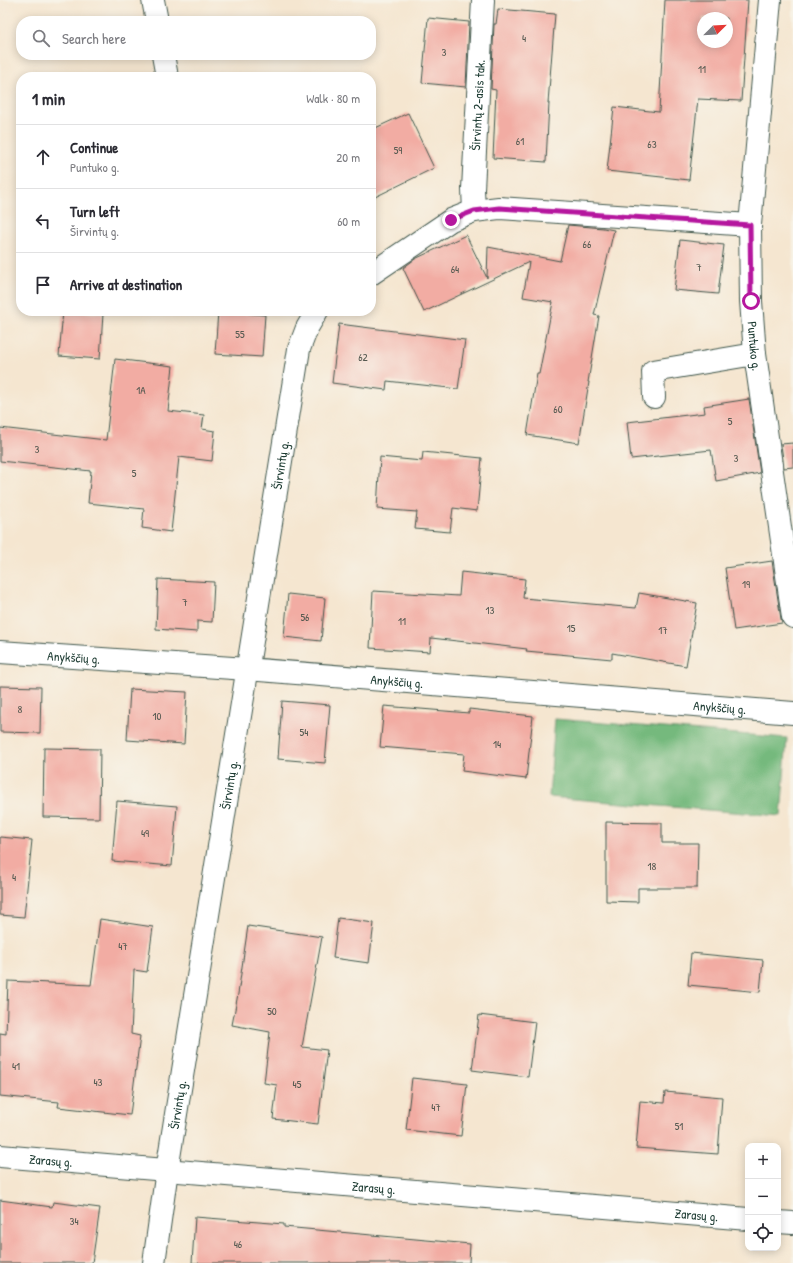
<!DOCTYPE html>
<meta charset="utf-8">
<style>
:root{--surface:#fff;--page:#f7f7f7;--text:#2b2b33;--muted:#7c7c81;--line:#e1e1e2}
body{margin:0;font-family:"Patrick Hand",sans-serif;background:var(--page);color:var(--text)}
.controls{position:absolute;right:12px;bottom:12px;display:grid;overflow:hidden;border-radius:8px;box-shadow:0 2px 10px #0003}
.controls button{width:36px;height:36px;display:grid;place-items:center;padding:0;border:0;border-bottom:1px solid var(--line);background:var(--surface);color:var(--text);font:20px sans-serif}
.compass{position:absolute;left:697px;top:12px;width:36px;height:36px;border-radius:50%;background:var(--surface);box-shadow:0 2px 10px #0003;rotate:66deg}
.stop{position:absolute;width:12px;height:12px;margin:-9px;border:3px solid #b5179e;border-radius:50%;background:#fff}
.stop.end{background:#b5179e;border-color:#fff;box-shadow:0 1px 4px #0008}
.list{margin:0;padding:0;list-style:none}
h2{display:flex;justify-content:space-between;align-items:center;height:52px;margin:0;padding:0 16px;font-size:17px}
h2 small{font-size:13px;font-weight:400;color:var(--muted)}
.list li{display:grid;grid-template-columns:26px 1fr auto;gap:12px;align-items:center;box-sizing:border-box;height:64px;padding:0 16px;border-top:1px solid var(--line)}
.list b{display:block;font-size:15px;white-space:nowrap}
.list p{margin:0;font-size:13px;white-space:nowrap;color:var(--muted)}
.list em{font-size:13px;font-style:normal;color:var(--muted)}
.icon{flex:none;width:22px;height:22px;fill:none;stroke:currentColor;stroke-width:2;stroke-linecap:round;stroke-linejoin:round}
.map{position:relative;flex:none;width:793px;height:1263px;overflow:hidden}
.search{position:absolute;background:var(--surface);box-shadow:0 2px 10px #0003;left:16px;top:16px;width:360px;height:44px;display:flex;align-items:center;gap:10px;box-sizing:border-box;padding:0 14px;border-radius:16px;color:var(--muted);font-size:15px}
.panel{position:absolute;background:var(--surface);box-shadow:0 2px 10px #0003;left:16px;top:72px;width:360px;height:244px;border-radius:16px}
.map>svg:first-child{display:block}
.forest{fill:#75b97d;stroke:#4a7b58}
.building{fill:#f2aca3;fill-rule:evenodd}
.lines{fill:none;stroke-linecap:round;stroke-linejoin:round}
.minor-casing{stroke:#3f564b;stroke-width:24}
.minor{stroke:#fff;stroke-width:22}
.route{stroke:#b5179e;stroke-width:5}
.labels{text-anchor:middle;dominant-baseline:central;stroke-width:3;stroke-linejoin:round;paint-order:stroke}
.number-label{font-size:11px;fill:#545950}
.street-label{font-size:13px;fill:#1f3d34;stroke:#f7f3e8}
</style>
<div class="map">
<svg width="793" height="1263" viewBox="0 0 793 1263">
<rect width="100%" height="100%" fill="#f7f3e8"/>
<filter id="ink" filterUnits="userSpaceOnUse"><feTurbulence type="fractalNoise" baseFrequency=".025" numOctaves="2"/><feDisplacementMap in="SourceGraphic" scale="8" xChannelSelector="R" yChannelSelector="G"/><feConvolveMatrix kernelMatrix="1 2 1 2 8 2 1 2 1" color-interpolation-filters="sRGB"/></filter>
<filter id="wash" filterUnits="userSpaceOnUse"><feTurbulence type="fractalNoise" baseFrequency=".012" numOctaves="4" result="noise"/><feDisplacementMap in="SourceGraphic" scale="16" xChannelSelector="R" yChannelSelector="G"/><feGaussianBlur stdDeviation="0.9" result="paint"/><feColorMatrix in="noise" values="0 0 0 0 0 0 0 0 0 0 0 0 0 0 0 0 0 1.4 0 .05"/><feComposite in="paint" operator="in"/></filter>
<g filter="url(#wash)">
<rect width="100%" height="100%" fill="#f5e6d0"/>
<path class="forest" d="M555,719L787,738L781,816L549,797Z"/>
<g id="blocks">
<g class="building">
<path d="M665,0H748L741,101L698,99L689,180L607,171L614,107L659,112ZM703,18H727V42H703Z"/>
<path d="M498,9L555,14L548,103H549L546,162L493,158L496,90L491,89L494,24H496Z"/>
<path d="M428,18L469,22L466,87L422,83Z"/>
<path d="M408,113L434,168L371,199V130Z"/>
<path d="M568,225L603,228L614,230L594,315L599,316L588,382H589L579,443L527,435L537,374H539L553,302L523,297L529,262L424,312L403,268L415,259L466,235L487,278L488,247L560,261Z"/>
<path d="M680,240L724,245L718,294L674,290Z"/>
<path d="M63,311L103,314L100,359L59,356Z"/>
<path d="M218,311L265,315L262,357L215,354Z"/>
<path d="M339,324L465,340L458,389L387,381L386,390L332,383Z"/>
<path d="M115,359L173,366L168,411L204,415L202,429L215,431L212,461L179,457L171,532L142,528L144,509L88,503L91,471L0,461V428L106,440Z"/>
<path d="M749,399L760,473L716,481L711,450L631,459L627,422L705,413L704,406Z"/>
<path d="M793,443V467L784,468L781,444Z"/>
<path d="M423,452L482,458L477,511L453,508L450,532L415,529L417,512L377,509L380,457L422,461Z"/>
<path d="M772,561L781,619L782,623L734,630L725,568Z"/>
<path d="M461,572L525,579L523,598L636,608L639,593L697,603L686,666L612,653V659L526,651L527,649L431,638L430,652L370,648L373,591L459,596Z"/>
<path d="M158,579L214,582L212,622L197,621V632L156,629Z"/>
<path d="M288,594L325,598L321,641L284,637Z"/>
<path d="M0,686L41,687L40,733L0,732Z"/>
<path d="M130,689L187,692L184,744L127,740Z"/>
<path d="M282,701L330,705L325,763L278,759Z"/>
<path d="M384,706L469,713V709L533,716L526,779L462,771L464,754L380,747Z"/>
<path d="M44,748L100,749L99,818L43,817Z"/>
<path d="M117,801L177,806L172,866L112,861Z"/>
<path d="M606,822L662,823V843H698L697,888H638V902L606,901Z"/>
<path d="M0,837L32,840L24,917L0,915Z"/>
<path d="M338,918L374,923L369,963L333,958Z"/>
<path d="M100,919L153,927L147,972L134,970L131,1034L140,1036L130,1115L58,1107L59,1102L0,1096V1033L6,1034L8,981L91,985Z"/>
<path d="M248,926L322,937L302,1047L327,1050L318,1124L273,1119L277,1085L264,1083L270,1032L232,1025L238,994Z"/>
<path d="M691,953L763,960L760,992L688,985Z"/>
<path d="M479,1015L535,1022L528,1077L472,1070Z"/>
<path d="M412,1078L467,1084L461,1136L406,1130Z"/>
<path d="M665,1092L722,1097L718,1154L636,1148L640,1101L664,1103Z"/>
<path d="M0,1200L52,1207L53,1202L100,1208L92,1263H0Z"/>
<path d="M195,1217L284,1224V1227L470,1244L469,1263H192Z"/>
</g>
</g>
</g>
<g filter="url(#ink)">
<use href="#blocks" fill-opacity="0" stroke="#3f564b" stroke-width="1"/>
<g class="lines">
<defs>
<g id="minor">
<path d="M153,0L157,21"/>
<path id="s1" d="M770,0L750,225L751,301L755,354L793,617"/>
<path d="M163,55L167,77"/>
<path id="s2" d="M474,211L473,189L483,0"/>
<path d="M371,274L451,220L474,211L499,208L750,225"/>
<path d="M654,397L653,371L755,354"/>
<path id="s3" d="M0,652L247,669L793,713"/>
<path id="s4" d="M0,1156L748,1219"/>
<path d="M778,1222L793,1223"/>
<path id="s5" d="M154,1263L167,1170L299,349L307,328L317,311"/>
</g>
</defs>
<use href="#minor" class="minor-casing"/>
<use href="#minor" class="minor"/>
</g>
</g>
<g class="lines" filter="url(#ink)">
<path class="route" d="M451,220L474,211L499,208L750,225L751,301"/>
</g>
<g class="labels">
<g class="number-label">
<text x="524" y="38">4</text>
<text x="444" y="52">3</text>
<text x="702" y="69">11</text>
<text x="520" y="141">61</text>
<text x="652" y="144">63</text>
<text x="398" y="150">59</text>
<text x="587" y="244">66</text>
<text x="699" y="267">7</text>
<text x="455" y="269">64</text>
<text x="240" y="334">55</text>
<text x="363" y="357">62</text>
<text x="141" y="390">1A</text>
<text x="558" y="409">60</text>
<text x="730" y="421">5</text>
<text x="37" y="449">3</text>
<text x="736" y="458">3</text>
<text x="134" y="473">5</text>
<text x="746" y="584">19</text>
<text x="185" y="602">7</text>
<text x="490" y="610">13</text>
<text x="305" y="617">56</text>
<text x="402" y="621">11</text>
<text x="571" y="628">15</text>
<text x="663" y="630">17</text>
<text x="20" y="709">8</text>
<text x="157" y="716">10</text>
<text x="304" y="732">54</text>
<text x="497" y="744">14</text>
<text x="145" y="833">49</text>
<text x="652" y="866">18</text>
<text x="14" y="877">4</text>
<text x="123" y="946">47</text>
<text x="272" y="1011">50</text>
<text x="16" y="1066">41</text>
<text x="98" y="1082">43</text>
<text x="297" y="1084">45</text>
<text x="436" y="1107">47</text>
<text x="679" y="1126">51</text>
<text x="74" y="1221">34</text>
<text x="238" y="1244">46</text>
</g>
<g class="street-label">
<text stroke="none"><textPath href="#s2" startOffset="106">Širvintų 2-asis tak.</textPath></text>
<text stroke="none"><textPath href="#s1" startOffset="347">Puntuko g.</textPath></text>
<text stroke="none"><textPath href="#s5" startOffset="808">Širvintų g.</textPath></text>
<text stroke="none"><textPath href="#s3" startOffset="74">Anykščių g.</textPath></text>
<text stroke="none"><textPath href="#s3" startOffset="398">Anykščių g.</textPath></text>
<text stroke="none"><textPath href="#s3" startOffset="722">Anykščių g.</textPath></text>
<text stroke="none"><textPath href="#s5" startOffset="484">Širvintų g.</textPath></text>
<text stroke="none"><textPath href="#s5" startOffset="160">Širvintų g.</textPath></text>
<text stroke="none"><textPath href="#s4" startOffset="51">Zarasų g.</textPath></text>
<text stroke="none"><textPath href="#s4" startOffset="375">Zarasų g.</textPath></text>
<text stroke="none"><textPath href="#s4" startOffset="699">Zarasų g.</textPath></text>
</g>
</g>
</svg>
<div class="controls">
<button>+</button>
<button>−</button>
<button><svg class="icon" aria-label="locate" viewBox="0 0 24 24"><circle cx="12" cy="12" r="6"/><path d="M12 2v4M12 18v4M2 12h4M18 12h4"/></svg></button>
</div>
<svg class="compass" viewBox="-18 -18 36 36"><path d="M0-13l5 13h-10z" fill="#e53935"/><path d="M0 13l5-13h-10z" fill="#7c7c81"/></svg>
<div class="stop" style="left:751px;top:301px"></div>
<div class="stop end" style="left:451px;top:220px"></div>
<div class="search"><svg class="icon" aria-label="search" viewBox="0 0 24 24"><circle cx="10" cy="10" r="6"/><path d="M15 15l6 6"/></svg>Search here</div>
<section class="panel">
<h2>1 min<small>Walk · 80 m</small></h2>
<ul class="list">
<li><svg class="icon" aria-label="ahead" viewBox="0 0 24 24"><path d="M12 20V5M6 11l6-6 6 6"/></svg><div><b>Continue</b><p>Puntuko g.</p></div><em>20 m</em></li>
<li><svg class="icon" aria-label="left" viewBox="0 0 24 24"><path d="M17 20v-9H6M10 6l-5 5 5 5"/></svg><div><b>Turn left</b><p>Širvintų g.</p></div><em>60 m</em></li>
<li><svg class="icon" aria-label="arrive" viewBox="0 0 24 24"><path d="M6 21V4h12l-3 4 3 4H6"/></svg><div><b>Arrive at destination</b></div></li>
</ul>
</section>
</div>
